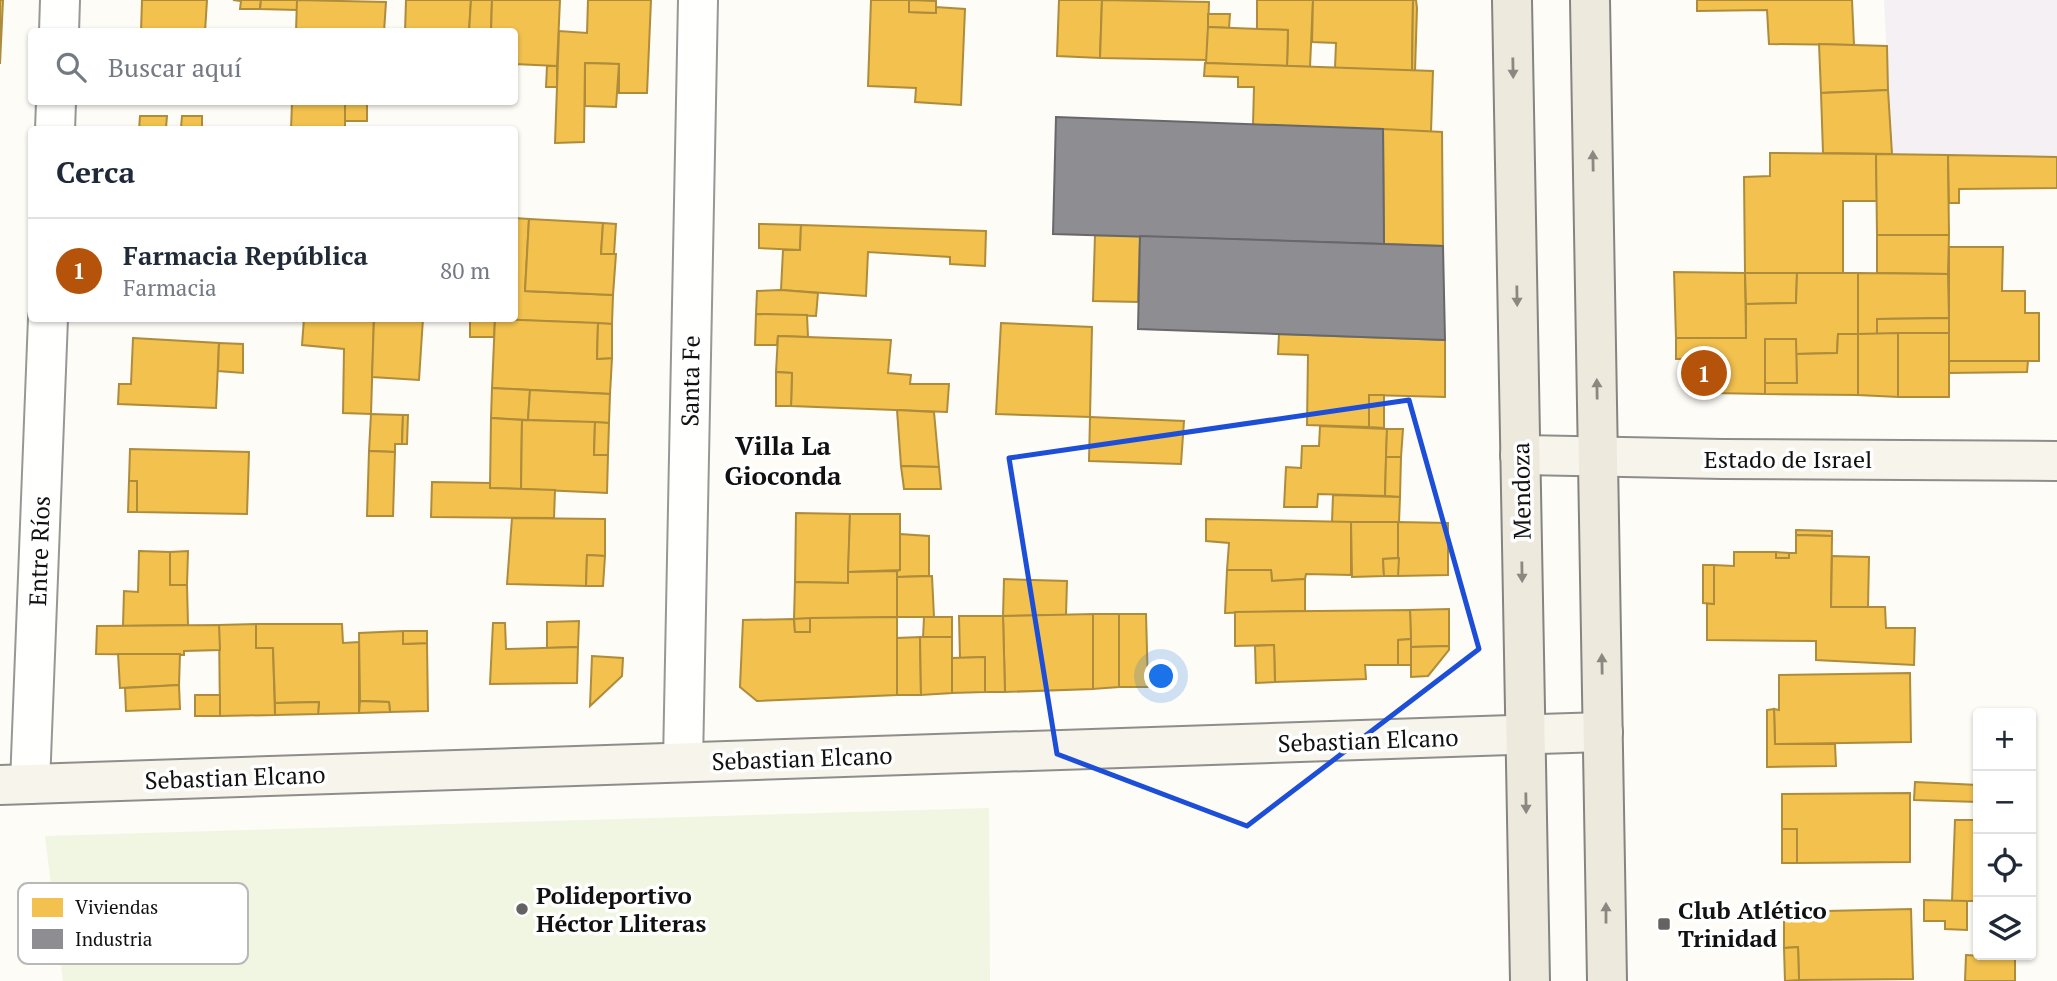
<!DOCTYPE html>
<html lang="es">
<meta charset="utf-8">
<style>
:root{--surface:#fff;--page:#f2f2f3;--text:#1f2937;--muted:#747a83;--line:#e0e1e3;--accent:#b45309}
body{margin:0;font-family:"PT Serif",serif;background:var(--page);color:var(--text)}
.controls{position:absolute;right:21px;bottom:21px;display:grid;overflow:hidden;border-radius:7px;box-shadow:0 2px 5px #0004}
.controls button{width:63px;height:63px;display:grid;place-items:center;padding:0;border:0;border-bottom:2px solid var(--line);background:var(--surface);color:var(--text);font:35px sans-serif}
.you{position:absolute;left:1162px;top:677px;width:24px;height:24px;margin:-18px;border:5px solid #fff;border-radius:50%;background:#1a73e8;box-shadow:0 0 0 10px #1a73e833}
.badge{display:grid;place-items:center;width:46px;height:46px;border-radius:50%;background:var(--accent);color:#fff;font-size:23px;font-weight:700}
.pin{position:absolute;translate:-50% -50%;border:4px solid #fff;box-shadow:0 2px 7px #0006}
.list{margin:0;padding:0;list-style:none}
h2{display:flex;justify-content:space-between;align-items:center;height:91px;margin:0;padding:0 28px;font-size:30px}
h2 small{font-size:23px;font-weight:400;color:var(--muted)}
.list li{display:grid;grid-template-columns:46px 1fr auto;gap:21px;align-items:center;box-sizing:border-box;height:105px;padding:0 28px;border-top:2px solid var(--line)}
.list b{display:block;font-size:26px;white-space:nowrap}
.list p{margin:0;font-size:23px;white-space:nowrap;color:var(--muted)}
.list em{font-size:23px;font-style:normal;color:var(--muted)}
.icon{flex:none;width:38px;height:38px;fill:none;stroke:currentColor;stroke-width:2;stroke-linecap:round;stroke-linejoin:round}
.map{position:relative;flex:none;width:2057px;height:981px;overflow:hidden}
.search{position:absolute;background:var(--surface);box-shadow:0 2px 5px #0004;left:28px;top:28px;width:490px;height:77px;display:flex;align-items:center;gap:18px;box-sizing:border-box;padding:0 24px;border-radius:7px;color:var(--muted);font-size:26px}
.panel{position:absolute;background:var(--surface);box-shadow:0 2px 5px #0004;left:28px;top:126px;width:490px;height:196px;border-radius:7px}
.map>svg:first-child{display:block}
.industrial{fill:#f5f0f3}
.pitch{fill:#f0f6e1}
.homes{fill:#f2c14e;stroke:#ae8c3c;stroke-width:2}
.industry{fill:#8d8d92;stroke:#68686b;stroke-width:2}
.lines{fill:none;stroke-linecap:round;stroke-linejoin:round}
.street-casing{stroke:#979795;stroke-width:42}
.secondary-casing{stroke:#8e8d8b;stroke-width:42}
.primary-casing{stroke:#858482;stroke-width:42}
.street{stroke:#fffffe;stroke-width:38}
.secondary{stroke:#f6f4eb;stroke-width:38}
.primary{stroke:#ede9dc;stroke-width:38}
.oneway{fill:#8a8881}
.marked{fill:none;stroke:#1d4ed8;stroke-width:5;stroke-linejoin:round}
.poi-dot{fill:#646362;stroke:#fff;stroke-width:2.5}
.labels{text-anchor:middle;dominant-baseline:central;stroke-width:7;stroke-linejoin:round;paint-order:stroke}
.street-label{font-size:24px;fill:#111;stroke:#fff}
.poi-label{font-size:24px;font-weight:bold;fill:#111;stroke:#fff;text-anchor:start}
.neighbourhood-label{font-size:26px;font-weight:bold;fill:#111;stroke:#fff}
.key{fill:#fff;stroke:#b8b8b8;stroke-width:2}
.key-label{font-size:19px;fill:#111}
</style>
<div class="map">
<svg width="2057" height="981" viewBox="0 0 2057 981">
<rect width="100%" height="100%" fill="#fdfcf7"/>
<path class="industrial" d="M1884,0H2057V157L1892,154Z"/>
<path class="pitch" d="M989,808L990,981H63L45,836Z"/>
<g class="homes">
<path d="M0,0H3L0,64Z"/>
<path d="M142,0H207L205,32H141Z"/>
<path d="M233,0H261L260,9H240L241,1Z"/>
<path d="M261,0H297V10L260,9Z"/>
<path d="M297,0L386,2L384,32H296Z"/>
<path d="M406,0H471L469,32H405Z"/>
<path d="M471,0H492L491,32H469Z"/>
<path d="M492,0H560L557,66L514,64V32H491Z"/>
<path d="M588,0H651L647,93H619V64L585,63L584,142L555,143L559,31L587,33Z"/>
<path d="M871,0H909V12L936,13V7L965,9L961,105L915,102L916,88L868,86Z"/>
<path d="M909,0L936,1V13L909,12Z"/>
<path d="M1059,0H1102L1100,58L1057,56Z"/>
<path d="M1102,0L1209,2L1207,60L1100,58Z"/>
<path d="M1257,0H1313L1310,67L1287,66L1288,30L1257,29Z"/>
<path d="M1313,0H1413L1412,71L1335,68L1336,43L1312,42Z"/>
<path d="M1413,0H1416L1417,8L1415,71H1412Z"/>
<path d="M1697,0H1852L1854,45L1769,44L1767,10L1697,11Z"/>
<path d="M1208,14H1230L1229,28L1208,27Z"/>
<path d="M1208,27L1288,30L1287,66L1206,63Z"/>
<path d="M1819,44L1887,46L1888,90L1821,93Z"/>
<path d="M585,63L619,64L616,107L585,106Z"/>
<path d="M1205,63L1433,71L1431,132L1253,125L1254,87H1238V77L1204,76Z"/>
<path d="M547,66H557V87H546Z"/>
<path d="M1888,90L1892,154L1823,153L1821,93Z"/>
<path d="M292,102H345V130H291Z"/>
<rect x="345" y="102" width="22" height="19"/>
<path d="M140,116H167L166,128H181L182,116H202V130H139Z"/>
<path d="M1383,129L1442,132L1443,246L1384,244Z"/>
<path d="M1770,153L1876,154L1877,201H1843V273H1745L1744,177L1770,176Z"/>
<path d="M1876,154L1948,155L1949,235H1877Z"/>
<path d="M1948,155L2057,157V188L1959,189V203H1949Z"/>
<path d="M514,218L529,219L525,291L613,295L612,324L493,319L514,318Z"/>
<path d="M529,219L603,223L601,254H616L613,295L525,291Z"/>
<path d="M603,223L616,224L614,254H601Z"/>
<path d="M759,224L801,225L800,250L759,248Z"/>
<path d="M801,225L986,231L985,266L950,264V257L868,252L866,296L781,290L783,250H800Z"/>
<path d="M1095,235L1140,236L1138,302L1093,301Z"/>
<path d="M1877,235H1949L1948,274L1877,273Z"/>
<path d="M1949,247H2003L2002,291H2025V313H2039V361H1949Z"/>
<path d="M1674,272L1745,273L1746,338H1676Z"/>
<path d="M1745,273H1797L1796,303L1746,304Z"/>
<path d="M1797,273H1858V334H1838L1837,353L1796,354V339H1765V394L1712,393V383L1702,382V367L1688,368V359H1676V338H1746V304L1796,303Z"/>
<path d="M1858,273L1948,274L1949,318L1877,319V334H1858Z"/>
<path d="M781,290L818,293L816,316L756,314L757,291Z"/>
<path d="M756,314L807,315L808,337L778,336L777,345H755Z"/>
<path d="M304,318H374L371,414L343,413L344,349L302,345Z"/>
<path d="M374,318H423L419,380L372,377Z"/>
<path d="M470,318L495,319L494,337H470Z"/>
<path d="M1949,318V333L1877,334V319Z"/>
<path d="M495,319L598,323L597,359L612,358L610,394L492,388Z"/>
<path d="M598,323L612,324V358L597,359Z"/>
<path d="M1001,323L1092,327L1090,417L996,414Z"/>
<rect x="1898" y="333" width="51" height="64"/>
<path d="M1898,333V397L1858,395V334Z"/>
<path d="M1279,334L1445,340V397L1369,395V427L1307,425L1308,355L1278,354Z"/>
<path d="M1838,334H1858V395L1765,394V383H1797L1796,354L1837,353Z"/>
<path d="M778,336L891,340L888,373L911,375L910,384H949L947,412L791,406L792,373L776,372Z"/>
<path d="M133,338L219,343L216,408L118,404L119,384H131Z"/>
<path d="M1765,339H1796L1797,383H1765Z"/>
<path d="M219,343L243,344V373L218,371Z"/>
<path d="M1949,361H2028L2027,372L1949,373Z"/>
<path d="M776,372L792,373L791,406H776Z"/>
<path d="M492,388L530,390L528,420L491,418Z"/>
<path d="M530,390L610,394L609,423L528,420Z"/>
<path d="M1369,395H1384V428L1369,427Z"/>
<path d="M897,410L934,412L939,467L901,466Z"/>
<path d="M371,414L403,415L402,444H395V452L369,451Z"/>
<path d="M403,415H408L407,444H402Z"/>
<path d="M1090,417L1184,421L1181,464L1089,461Z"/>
<path d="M491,418L522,420L521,489L490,488Z"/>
<path d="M522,420L595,422L594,455H608L607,493L521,489Z"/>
<path d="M595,422L609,423L608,455H594Z"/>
<path d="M1320,426L1387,429L1385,496L1318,494L1317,507H1284L1286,467L1301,468L1302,446H1319Z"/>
<path d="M1387,429H1403L1401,457H1386Z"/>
<path d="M130,449L249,452L247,514L137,512V481H129Z"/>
<path d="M369,451L395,452L393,516H367Z"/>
<path d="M1386,457H1401L1400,497L1385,496Z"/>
<path d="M901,466L939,467L941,489H904Z"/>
<path d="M129,481H137V512H128Z"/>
<path d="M432,482L490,483V488L555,490L554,518L431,517Z"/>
<path d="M1333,495L1400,497L1399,522H1332Z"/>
<path d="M796,513L850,514L848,583L795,582Z"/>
<path d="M850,514H900V570L848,572Z"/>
<path d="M512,518L605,519V556L587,555L586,586L507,584Z"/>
<path d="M1206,519L1351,522V575L1306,574L1305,579L1272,581L1271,570H1227L1229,543L1206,541Z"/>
<path d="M1351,522H1398L1399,558L1383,559L1384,576L1352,577Z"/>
<path d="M1398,522L1448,523V575L1398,576Z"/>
<path d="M1796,530L1832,531V536L1796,535Z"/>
<path d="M900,534L929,536V576L897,577V571L900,570Z"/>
<path d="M1796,535L1832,536L1831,607H1885L1886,628H1915L1914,665L1816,660V641L1707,640V603L1714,604V565L1734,566V552H1776V558H1789V553H1796Z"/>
<path d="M139,551L170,552V585H187L188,625L123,626L124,591L138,592Z"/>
<path d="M188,551L187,585H170V552Z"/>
<path d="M1776,552L1789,553V558H1776Z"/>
<path d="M587,555L605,556L603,586H586Z"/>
<path d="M1832,556L1869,557L1868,607H1831Z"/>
<path d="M1399,558L1398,576H1384L1383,559Z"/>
<path d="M1703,565H1714V604L1703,603Z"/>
<path d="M1227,570H1271L1272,581L1305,579V611L1225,613Z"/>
<path d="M897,571V617L794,619L795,582L848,583V572Z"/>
<path d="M932,576L934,617H897V577Z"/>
<path d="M1004,579L1067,581L1066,615L1003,616Z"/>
<path d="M1449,609V646L1411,647L1410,610Z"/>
<path d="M1410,610L1411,639L1398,640V665H1365L1366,679L1275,682L1274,645L1235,646V612Z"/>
<path d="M1093,614V689L1005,692L1003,616Z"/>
<path d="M1093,614H1119V687L1093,689Z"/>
<path d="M1119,614H1146L1148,687H1119Z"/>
<path d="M959,616H1003L1005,692H985V657L960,658Z"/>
<path d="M897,617V695L757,701L740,687L743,620L794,619L795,632H810V618Z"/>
<path d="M924,617H952V637L923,638Z"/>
<path d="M810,618V632H795L794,619Z"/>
<path d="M579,621L578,647L547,648V622Z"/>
<path d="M493,623H505L506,649L578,647L577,683L490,684Z"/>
<path d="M256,624V648H273L275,715L220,716L219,625Z"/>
<path d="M256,624H342L343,643L359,642V713L318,714L319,702L275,703L273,648H256Z"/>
<path d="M219,625L220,650L184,651V655L96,654L97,626Z"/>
<path d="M403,631V644L427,643L428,711L390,712L389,702L360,701L359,633Z"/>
<path d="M403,631H427V643L403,644Z"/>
<path d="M920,637L921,695H897V638Z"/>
<path d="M920,637H952V693L921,695Z"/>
<path d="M1411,639V665H1398V640Z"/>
<path d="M1274,645L1275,682L1256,683L1255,646Z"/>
<path d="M1449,646V650L1428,676L1411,677V647Z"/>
<path d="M118,654H180L179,685L120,688Z"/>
<path d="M592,656L623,658L622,676L590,706Z"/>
<path d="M985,657V692L952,693V658Z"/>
<path d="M1910,673L1911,742L1775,744L1774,709L1779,710V675Z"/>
<path d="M179,685L180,709L126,711L125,688Z"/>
<rect x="195" y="695" width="25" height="21"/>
<path d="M360,701L389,702L390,712L359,713Z"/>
<path d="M319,702L318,714L275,715V703Z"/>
<path d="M1774,709L1775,744H1835L1836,766L1767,767V710Z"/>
<path d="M1915,782L1978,785V802L1914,800Z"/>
<path d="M1910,793V862L1797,863V829H1782V794Z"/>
<path d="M1955,820H1978V901H1952Z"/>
<rect x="1782" y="829" width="15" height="34"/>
<path d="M1924,900L1967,901V930L1945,929V921H1924Z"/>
<path d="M1911,909L1913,979L1799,980L1798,947L1784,948V912Z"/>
<path d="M1798,947L1799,980L1785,981L1784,948Z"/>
<path d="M1966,955L2015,958V981H1965Z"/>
</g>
<g class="industry">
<path d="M1056,117L1383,129L1384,244L1053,234Z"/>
<path d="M1140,236L1443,246L1445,340L1138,329Z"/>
</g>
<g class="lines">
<defs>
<g id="street">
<path d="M59,32L60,0"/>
<path d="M55,130L56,102"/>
<path d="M683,762L698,0"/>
<path d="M30,784L48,318"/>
</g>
<g id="secondary">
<path d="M1520,455L1723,459L2057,461"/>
<path d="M0,785L1603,732"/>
</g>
<g id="primary">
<path d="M1512,0L1530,981"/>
<path d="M1590,0L1607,981"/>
</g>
</defs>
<use href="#street" class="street-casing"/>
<use href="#secondary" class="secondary-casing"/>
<use href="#primary" class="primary-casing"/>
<use href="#street" class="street"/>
<use href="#secondary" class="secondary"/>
<use href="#primary" class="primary"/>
</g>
<defs><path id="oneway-solid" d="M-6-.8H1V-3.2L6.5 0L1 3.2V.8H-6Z" transform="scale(1.75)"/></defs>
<g class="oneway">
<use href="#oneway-solid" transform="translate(1513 68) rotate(89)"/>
<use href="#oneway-solid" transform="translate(1593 161) rotate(-91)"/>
<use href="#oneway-solid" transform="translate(1517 296) rotate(89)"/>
<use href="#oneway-solid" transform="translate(1597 389) rotate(-91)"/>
<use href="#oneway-solid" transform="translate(1522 572) rotate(89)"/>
<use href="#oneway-solid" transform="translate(1602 664) rotate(-91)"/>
<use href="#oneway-solid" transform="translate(1526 803) rotate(89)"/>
<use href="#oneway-solid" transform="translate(1606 913) rotate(-90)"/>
</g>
<path class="marked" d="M1409,400L1479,649L1247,826L1057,754L1009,458Z"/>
<g class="poi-dot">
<circle cx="522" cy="909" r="7"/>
<rect x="1657" y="917" width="14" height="14" rx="3.5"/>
</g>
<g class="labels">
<g class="street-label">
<text transform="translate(690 381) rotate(-89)">Santa Fe</text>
<text x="1788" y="459">Estado de Israel</text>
<text transform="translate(1521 491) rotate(-91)">Mendoza</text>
<text transform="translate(39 551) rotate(-88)">Entre Ríos</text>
<text transform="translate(1368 740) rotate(-2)">Sebastian Elcano</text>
<text transform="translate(802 758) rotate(-2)">Sebastian Elcano</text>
<text transform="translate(235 777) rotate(-2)">Sebastian Elcano</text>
</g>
<g class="poi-label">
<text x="536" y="895">Polideportivo<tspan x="536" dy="28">Héctor Lliteras</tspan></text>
<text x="1678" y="910">Club Atlético<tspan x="1678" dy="28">Trinidad</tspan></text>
</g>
<g class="neighbourhood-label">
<text x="783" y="445">Villa La<tspan x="783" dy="30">Gioconda</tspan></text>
</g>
</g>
<rect x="18" y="883" width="230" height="81" rx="10" class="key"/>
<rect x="32" y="898" width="31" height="19" fill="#f2c14e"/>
<rect x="32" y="929" width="31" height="20" fill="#8d8d92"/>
<g class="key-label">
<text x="75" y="914">Viviendas</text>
<text x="75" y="946">Industria</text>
</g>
</svg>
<div class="controls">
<button>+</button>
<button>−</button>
<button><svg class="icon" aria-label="locate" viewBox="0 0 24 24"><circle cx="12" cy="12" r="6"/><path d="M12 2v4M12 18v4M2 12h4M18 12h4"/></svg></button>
<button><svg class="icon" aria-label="layers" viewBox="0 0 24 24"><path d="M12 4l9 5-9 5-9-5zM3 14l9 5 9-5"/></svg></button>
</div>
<div class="you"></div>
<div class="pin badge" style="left:1704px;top:373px">1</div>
<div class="search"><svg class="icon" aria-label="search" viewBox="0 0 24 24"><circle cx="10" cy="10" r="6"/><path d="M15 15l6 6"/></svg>Buscar aquí</div>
<section class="panel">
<h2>Cerca<small></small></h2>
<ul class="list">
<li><span class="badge">1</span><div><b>Farmacia República</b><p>Farmacia</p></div><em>80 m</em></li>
</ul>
</section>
</div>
